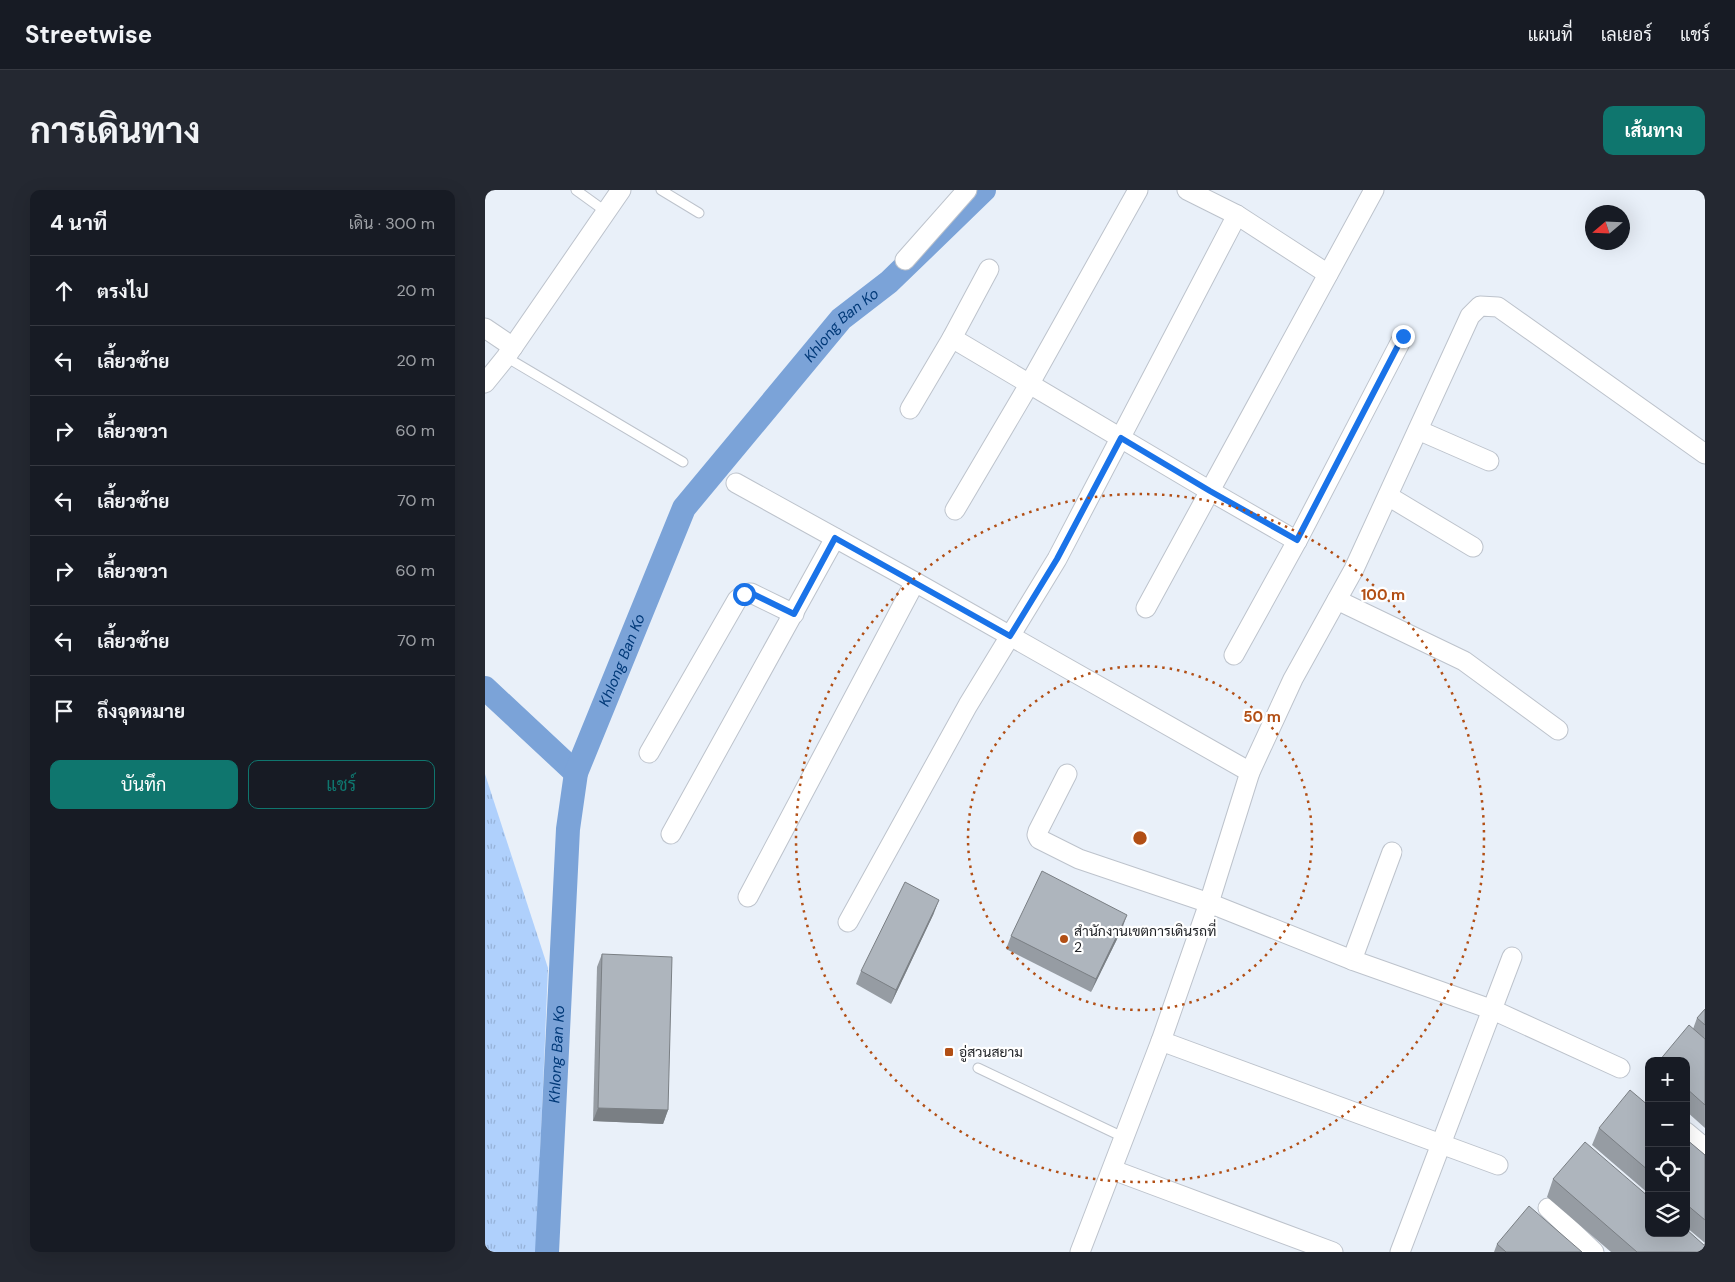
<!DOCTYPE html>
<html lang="th">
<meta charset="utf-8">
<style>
:root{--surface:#171b24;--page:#242831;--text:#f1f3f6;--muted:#9ea1a6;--line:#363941;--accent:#0f766e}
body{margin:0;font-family:"DM Sans",Sarabun,sans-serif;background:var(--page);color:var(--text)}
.controls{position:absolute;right:15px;bottom:15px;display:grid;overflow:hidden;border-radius:10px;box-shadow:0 5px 20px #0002}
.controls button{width:45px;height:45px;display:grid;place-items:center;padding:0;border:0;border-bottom:1px solid var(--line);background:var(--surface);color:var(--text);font:25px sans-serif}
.compass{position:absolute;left:1100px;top:15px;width:45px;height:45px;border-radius:50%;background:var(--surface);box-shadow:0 5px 20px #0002;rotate:251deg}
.stop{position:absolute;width:15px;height:15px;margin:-11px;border:4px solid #1a73e8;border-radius:50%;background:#fff}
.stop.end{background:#1a73e8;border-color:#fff;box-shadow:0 1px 5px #0008}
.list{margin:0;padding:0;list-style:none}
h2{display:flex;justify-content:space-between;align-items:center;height:65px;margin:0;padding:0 20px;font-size:21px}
h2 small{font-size:16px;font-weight:400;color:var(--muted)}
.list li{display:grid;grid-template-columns:32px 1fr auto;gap:15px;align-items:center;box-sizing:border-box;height:70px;padding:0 20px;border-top:1px solid var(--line)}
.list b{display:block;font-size:19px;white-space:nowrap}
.list em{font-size:16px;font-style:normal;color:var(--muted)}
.actions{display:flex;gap:10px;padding:15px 20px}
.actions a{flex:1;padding:11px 0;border:1px solid var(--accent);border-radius:10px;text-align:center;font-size:18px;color:var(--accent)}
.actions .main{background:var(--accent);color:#fff}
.icon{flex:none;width:28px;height:28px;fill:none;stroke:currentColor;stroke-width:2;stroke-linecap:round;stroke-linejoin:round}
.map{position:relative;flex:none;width:1220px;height:1062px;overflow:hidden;border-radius:10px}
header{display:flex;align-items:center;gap:30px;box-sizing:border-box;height:70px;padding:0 25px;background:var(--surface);border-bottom:1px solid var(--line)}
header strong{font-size:24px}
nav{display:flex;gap:28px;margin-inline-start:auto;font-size:18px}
.intro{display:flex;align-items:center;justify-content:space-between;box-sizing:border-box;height:120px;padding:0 30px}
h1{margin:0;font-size:35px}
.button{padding:12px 22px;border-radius:10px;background:var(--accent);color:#fff;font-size:18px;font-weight:700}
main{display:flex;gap:30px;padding:0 30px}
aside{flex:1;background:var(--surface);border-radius:10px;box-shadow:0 5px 20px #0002}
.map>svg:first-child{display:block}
.grass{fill:url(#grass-tufts)}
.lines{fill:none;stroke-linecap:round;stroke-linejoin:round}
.canal{stroke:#7ba3d8;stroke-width:24}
.lane-casing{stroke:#bdc3cc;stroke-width:11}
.street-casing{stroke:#bdc3cc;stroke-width:21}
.lane{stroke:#fff;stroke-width:9}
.street{stroke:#fff;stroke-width:19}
.wall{fill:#969ca3}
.shaded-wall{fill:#7a7f84}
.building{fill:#aeb5bd;stroke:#7a7f84}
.route{stroke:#1a73e8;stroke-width:6}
.ring{fill:none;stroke:#b24f15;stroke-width:2.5;stroke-dasharray:2.5 5}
.poi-dot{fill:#b24f15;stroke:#fff;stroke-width:2}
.labels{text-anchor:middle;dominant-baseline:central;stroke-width:4.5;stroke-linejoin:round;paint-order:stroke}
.poi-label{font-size:14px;fill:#212327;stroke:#fff;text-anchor:start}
.water-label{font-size:15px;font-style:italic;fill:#003978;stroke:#fff}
.centre{fill:#b24f15;stroke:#fff;stroke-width:2.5}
.ring-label{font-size:15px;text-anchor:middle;font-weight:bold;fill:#b24f15;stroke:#fff;stroke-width:4.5;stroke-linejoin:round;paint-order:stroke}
</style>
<header>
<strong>Streetwise</strong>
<nav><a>แผนที่</a><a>เลเยอร์</a><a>แชร์</a></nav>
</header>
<div class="intro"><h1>การเดินทาง</h1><a class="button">เส้นทาง</a></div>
<main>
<aside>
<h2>4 นาที<small>เดิน · 300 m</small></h2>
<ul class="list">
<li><svg class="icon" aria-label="ahead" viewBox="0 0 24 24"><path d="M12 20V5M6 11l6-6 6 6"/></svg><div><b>ตรงไป</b></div><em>20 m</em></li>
<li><svg class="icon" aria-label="left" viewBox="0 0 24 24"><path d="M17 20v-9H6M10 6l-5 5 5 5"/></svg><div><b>เลี้ยวซ้าย</b></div><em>20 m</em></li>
<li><svg class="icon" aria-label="right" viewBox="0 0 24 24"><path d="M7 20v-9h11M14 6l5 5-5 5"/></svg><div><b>เลี้ยวขวา</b></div><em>60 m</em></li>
<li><svg class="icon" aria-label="left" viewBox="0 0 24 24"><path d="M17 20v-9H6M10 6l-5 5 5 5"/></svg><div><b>เลี้ยวซ้าย</b></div><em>70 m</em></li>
<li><svg class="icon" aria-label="right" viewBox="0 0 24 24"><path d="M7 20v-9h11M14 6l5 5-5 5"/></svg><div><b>เลี้ยวขวา</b></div><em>60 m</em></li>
<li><svg class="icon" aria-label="left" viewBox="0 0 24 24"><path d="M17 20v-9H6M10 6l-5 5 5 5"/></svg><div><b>เลี้ยวซ้าย</b></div><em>70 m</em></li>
<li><svg class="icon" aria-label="arrive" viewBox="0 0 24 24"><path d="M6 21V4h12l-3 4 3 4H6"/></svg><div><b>ถึงจุดหมาย</b></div></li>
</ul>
<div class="actions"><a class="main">บันทึก</a><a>แชร์</a></div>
</aside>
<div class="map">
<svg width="1220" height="1062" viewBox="0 0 1220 1062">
<defs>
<pattern id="grass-tufts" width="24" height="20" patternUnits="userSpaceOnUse" patternTransform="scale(1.25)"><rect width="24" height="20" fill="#afd0fc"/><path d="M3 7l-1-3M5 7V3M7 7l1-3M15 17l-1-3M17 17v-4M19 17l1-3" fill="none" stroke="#96b2d8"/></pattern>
</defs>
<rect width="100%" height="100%" fill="#e9f0f9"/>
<path class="grass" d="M0,584L63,778L51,1062H0Z"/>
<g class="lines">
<g class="canal">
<path d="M0,498L91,583"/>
<path id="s1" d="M62,1062L83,639L91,583L199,318L356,129L404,92L499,0"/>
</g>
<defs>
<g id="lane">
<path d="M91,0L120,21"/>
<path d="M176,0L214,23"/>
<path d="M21,167L198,272"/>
<path d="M493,878L640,948"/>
</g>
<g id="street">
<path d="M702,0L752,25L843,84"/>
<path d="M420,70L482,0"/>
<path d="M0,138L28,157"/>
<path d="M467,148L725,301L812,351"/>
<path d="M0,193L21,167L136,0"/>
<path d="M425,219L467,148L504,79"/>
<path d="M933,240L1004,271"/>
<path d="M251,293L430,392L765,582"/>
<path d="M903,306L988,357"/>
<path d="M470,320L545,193L653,0"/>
<path d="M852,410L979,471L1073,540"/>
<path d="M661,418L889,0"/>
<path d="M749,465L812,351L918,147"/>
<path d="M164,563L252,410L259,404L266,403L309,424"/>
<path d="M582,584L553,641L552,645L554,649L594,669L724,713L867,770L1008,820L1135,878"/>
<path d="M186,644L350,348"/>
<path d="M263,707L430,392"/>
<path d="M363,732L483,515L572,369L752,25"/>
<path d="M867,770L907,662"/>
<path d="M676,851L1013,975"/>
<path d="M1201,942L1220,958"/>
<path d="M628,980L848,1062"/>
<path d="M1063,1018L1109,1062"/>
<path d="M595,1062L676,851L724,713L765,582L808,489L869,379L985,126L995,116L1013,117L1220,264"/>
<path d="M915,1062L1027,767"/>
</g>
</defs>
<use href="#lane" class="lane-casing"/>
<use href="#street" class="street-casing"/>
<use href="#lane" class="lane"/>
<use href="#street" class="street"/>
</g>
<g class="wall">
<path d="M449,723L406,814L371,794L376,781Z"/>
<path d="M637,739L606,802L521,759L526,746Z"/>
<path d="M117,764L183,920L178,934L108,931L112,777Z"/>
<path d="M1220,819V938L1201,921V871L1208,839L1212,828Z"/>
<path d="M1164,916V1004L1107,955L1114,938Z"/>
<path d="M1201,949L1220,965V1053L1201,1037Z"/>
<path d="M1068,989L1220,1062H1126L1062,1007Z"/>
<path d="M1012,1054L1097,1062H1009Z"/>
</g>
<g class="shaded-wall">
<path d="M454,710L449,723L406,814L411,800Z"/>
<path d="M642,725L637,739L606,802L611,789Z"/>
<path d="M113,918L183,920L178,934L108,931Z"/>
</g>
<g class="building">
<path d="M557,681L642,725L611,789L526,746Z"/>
<path d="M420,692L454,710L411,800L376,781Z"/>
<path d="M117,764L187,767L183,920L113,918Z"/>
<path d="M1220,819V835L1212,828Z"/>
<path d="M1204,835L1220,849V915L1201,898V871H1174Z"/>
<path d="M1145,900L1164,916V981L1114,938Z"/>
<path d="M1201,949L1220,965V1030L1201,1014Z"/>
<path d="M1100,952L1164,1007V1043H1201V1039L1220,1056V1062H1152L1068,989Z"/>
<path d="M1044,1016L1097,1062H1021L1012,1054Z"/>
</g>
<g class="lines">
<path class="route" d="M259,404L266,403L309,424L350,348L525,446L572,369L636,248L725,301L812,350L918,146"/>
</g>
<g class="ring">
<circle cx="655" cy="648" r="172"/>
<circle cx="655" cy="648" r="344"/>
</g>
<g class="poi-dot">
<circle cx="579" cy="749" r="5"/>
<rect x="459" y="857" width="10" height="10" rx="2.5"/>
</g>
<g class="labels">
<g class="poi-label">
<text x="589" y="741">สำนักงานเขตการเดินรถที่<tspan x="589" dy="16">2</tspan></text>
<text x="474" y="862">อู่สวนสยาม</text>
</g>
<g class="water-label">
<text stroke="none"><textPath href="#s1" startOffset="1008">Khlong Ban Ko</textPath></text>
<text stroke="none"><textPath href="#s1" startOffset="602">Khlong Ban Ko</textPath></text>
<text stroke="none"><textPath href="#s1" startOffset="198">Khlong Ban Ko</textPath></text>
</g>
</g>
<circle cx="655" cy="648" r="8" class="centre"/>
<g class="ring-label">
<text x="898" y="410">100 m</text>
<text x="777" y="532">50 m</text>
</g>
</svg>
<div class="controls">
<button>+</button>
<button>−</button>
<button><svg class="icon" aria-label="locate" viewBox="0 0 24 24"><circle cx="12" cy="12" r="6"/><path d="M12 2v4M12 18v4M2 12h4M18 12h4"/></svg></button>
<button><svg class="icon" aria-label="layers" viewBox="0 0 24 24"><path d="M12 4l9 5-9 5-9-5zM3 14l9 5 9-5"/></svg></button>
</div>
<svg class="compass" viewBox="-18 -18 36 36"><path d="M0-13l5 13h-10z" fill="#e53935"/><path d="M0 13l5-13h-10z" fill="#9ea1a6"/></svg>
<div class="stop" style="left:259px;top:404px"></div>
<div class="stop end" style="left:918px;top:146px"></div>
</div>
</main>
